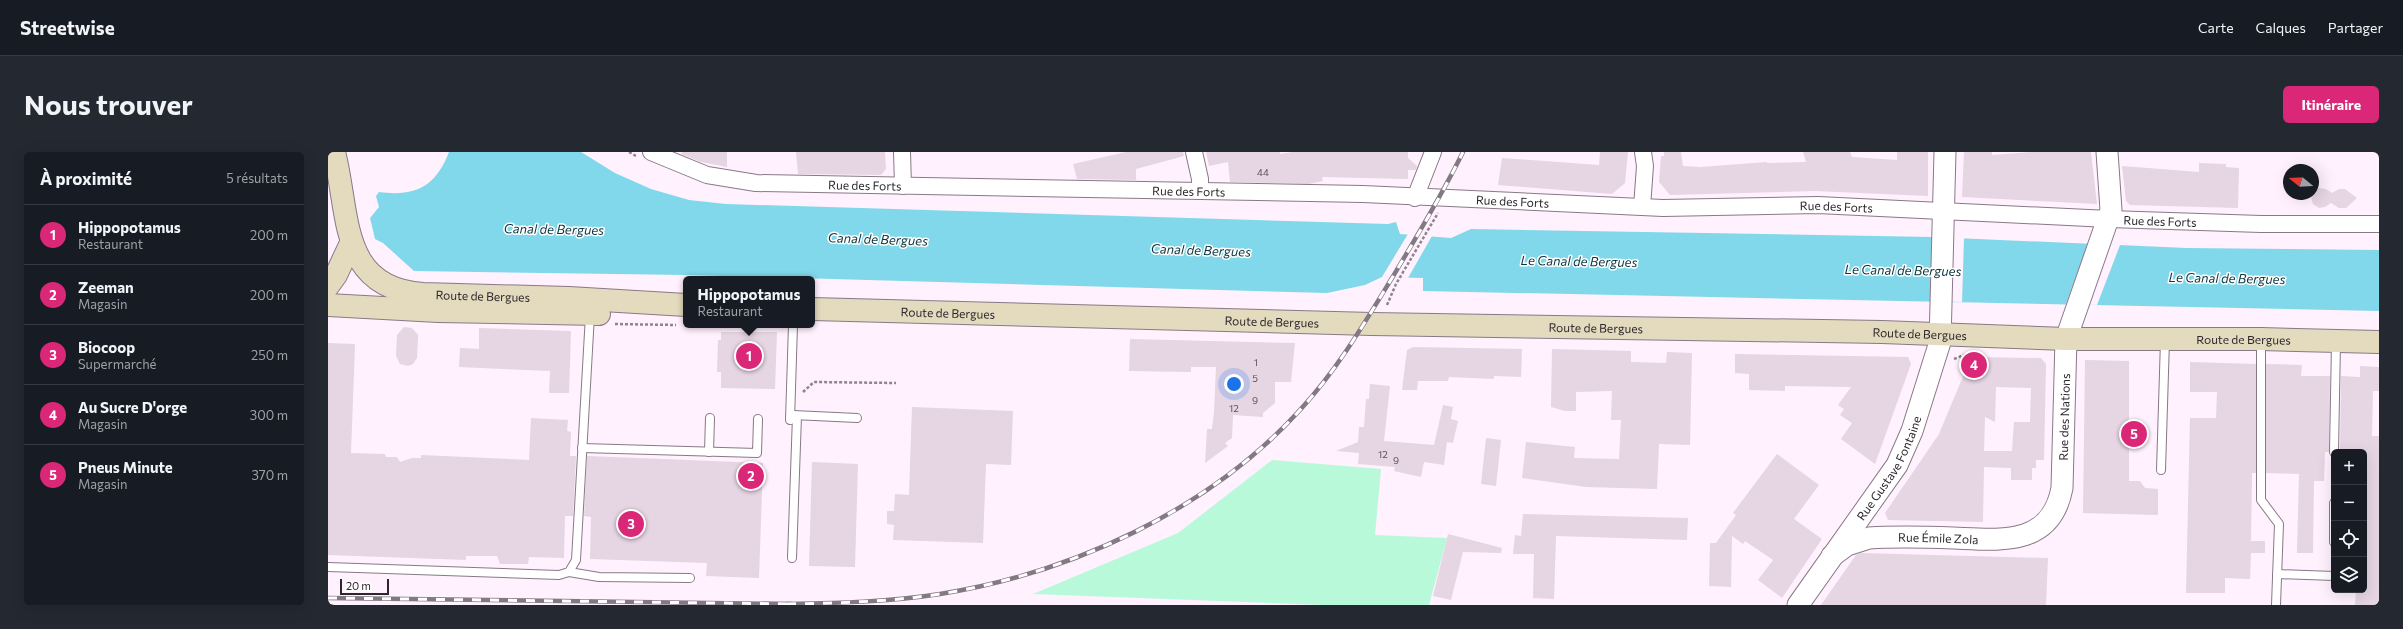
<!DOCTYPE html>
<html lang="fr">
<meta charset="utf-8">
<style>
:root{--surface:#171b24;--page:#242831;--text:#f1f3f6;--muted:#9ea1a6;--line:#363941;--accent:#db2777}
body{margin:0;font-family:Commissioner,sans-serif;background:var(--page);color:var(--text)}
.controls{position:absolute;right:12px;bottom:12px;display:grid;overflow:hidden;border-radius:6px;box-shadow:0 4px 16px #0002}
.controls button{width:36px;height:36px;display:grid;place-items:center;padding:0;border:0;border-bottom:1px solid var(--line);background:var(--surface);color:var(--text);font:20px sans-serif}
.compass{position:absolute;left:1955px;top:12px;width:36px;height:36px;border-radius:50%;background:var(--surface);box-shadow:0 4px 16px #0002;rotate:288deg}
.scale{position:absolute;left:12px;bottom:10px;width:49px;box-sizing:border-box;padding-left:4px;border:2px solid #2d272d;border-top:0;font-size:11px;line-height:14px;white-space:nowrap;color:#2d272d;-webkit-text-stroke:3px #fff;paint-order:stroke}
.you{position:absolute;left:906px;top:232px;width:14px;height:14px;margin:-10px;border:3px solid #fff;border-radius:50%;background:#1a73e8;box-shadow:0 0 0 6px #1a73e833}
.badge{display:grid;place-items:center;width:26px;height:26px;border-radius:50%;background:var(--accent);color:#fff;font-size:13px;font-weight:700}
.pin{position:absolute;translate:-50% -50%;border:2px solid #fff;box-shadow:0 1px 4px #0006}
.popup{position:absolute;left:355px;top:124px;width:132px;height:52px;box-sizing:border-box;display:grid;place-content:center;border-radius:6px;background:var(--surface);filter:drop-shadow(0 1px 3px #0005);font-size:13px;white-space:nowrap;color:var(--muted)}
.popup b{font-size:15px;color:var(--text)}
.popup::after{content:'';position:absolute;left:50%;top:100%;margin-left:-8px;border:8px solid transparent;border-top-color:var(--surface)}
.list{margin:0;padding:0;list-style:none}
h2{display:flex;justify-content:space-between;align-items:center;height:52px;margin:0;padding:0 16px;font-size:17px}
h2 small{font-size:13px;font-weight:400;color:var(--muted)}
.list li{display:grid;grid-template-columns:26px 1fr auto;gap:12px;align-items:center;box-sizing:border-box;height:60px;padding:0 16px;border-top:1px solid var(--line)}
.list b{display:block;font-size:15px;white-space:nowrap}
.list p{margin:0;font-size:13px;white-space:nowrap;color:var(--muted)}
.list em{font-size:13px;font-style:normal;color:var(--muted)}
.icon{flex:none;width:22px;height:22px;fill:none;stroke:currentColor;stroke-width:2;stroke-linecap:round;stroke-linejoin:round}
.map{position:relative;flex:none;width:2051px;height:453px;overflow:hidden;border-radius:6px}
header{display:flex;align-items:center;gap:24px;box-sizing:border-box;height:56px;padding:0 20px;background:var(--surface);border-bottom:1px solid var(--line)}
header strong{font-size:19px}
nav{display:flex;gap:22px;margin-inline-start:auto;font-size:14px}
.intro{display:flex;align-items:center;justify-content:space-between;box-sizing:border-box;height:96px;padding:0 24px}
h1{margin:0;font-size:28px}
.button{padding:10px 18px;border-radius:6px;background:var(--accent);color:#fff;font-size:14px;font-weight:700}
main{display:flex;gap:24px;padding:0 24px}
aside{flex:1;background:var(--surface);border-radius:6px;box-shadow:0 4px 16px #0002}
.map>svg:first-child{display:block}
.green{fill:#b8f9da}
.water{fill:#81d8eb}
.pier{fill:#fff1fd}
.building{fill:#e6d5e3;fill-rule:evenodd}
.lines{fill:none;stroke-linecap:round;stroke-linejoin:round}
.service-casing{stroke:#887986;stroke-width:10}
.minor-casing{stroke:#887986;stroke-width:18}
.tertiary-casing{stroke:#887986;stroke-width:23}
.secondary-casing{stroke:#887986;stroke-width:24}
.path{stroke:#8e848d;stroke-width:2.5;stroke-dasharray:3 2;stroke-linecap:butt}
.service{stroke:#fff;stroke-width:8}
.minor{stroke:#fff;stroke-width:16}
.tertiary{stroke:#fff;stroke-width:21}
.secondary{stroke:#e4dbbe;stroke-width:22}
.rail-casing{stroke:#837982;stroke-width:4.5}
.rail{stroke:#fff;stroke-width:3;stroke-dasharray:9;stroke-linecap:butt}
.labels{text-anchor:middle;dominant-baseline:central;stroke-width:3;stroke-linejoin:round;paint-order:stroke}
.number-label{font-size:10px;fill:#5b525a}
.street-label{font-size:12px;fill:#2d272d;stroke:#fff}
.water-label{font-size:13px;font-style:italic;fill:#0b363e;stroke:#fff}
</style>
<header>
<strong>Streetwise</strong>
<nav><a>Carte</a><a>Calques</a><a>Partager</a></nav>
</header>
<div class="intro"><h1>Nous trouver</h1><a class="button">Itinéraire</a></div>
<main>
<aside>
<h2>À proximité<small>5 résultats</small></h2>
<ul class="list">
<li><span class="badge">1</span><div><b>Hippopotamus</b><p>Restaurant</p></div><em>200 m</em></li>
<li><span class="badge">2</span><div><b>Zeeman</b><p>Magasin</p></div><em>200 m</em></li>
<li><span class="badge">3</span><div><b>Biocoop</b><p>Supermarché</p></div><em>250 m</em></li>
<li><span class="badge">4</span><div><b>Au Sucre D'orge</b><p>Magasin</p></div><em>300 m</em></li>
<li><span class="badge">5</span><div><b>Pneus Minute</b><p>Magasin</p></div><em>370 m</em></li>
</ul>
</aside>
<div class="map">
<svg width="2051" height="453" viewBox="0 0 2051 453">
<rect width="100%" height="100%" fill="#fff1fd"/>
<path class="green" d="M944,308L1053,317L1047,383L1119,386L1101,453H995L705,442L850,381Z"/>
<path class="water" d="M121,0H253L287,21L323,37L361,48L398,52L1060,72L1068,70L1072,82L1123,86L1143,77L1604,85L1859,96L2051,98V159L1095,139V126L1054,125L1037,133L999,141L359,123L86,119L55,91L47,87H0V66H42L51,55L48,44L51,40C88,45 108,34 121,0Z"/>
<g class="pier">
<path d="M0,66H42L47,87H0Z"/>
<path d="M1080,82L1104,84L1080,126L1054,125Z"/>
<path d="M1604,85L1636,86L1634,150L1602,149Z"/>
<path d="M1760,91L1792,93L1769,153L1738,152Z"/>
</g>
<g class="building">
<path d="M354,0H399V15L373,10L353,2Z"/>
<path d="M468,0H557L558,17L553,23L470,22Z"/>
<path d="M798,0H855L856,4L808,17V28L749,27L745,12Z"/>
<path d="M878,0H952V2L965,0H1080V6L1089,14L1088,18H1080V27L994,25L995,29L981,32L902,30L900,10L881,14Z"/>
<path d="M1272,0H1300L1297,31L1284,42L1170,33L1174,6L1271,13Z"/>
<path d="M1336,0H1353L1355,14L1372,15L1439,10V11L1478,10L1475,0H1522L1524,5L1569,8V0H1600V44L1487,39L1342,43L1331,30L1333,4H1336Z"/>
<path d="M1636,0H1664V3L1704,0H1763L1769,52L1634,45Z"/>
<path d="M1871,11L1898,12V15L1911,16L1910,56L1802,53L1798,49L1794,14L1871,20Z"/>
<path d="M1991,36L1998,37L2004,41L2011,37H2017L2029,46L2018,56H2011L2003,51L1997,55L1991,56L1985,52L1983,45L1985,40Z"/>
<path d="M76,175L84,176L90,183L89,206L85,212L80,214L72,212L68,204L69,183Z"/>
<path d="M151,176L243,179L241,241H221L222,219L131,215L132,196L151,197Z"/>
<path d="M393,180H449L447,237L393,236V220H389L390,188H393Z"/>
<path d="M802,187L967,191L963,230H947V251L935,261V265L905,263L904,286L897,291L900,294L877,311L879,277H884L886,260L888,215H863V220L801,219Z"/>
<path d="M0,191L27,192L23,301L57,302L58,305H69L72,310L84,306H93V303L201,308L203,266L240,268L239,279L243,280L242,304H248L245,364H237L236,406L201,405L200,412H172L169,404H138V408L0,403Z"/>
<path d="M1085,195L1194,197L1193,225L1166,224V227L1121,225L1120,229H1090L1089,238H1074L1079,198Z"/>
<path d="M1224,197L1303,199V210L1338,211L1339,200L1364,201L1362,293L1331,292L1329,337L1258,335L1194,326L1198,290L1247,295L1246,306L1291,307L1293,268H1283L1284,239L1248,240V259H1237L1223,255Z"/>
<path d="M1407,202L1580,205L1583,212L1547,312L1513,287L1524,271L1512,263L1516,257L1510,253L1523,235L1457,234V239L1421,238V222L1407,221Z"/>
<path d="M1646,205L1713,206L1718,212L1716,308H1708V316H1704V328H1683V316L1656,315L1655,370L1560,368L1557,361L1611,282L1641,210ZM1668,235L1703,236L1702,270H1686L1684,299H1656L1657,265L1667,270Z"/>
<path d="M1757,208L1801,209V329H1812L1817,336L1830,337V363L1755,361Z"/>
<path d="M1862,210L1928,212V321H1924L1923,389H1937V401H1923L1922,427L1897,426V441H1858L1862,266H1888L1889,240H1862Z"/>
<path d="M1938,212L1974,213L1973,224H2002L2001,300H1997L1996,329H1986L1985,401H1969L1971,322L1938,321Z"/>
<path d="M2032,214L2051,215V239H2045L2044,284H2051V453H2027L2028,438H2036V300H2012L2013,224L2032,225Z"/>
<path d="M1042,232L1062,234L1056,289L1106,293L1115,253L1125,255L1123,267L1130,269L1125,291L1119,290L1116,313L1096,310L1093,325L1066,319L1067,315L1030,312L1031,301L1008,299L1030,290L1031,275H1036L1038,247H1041Z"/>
<path d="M584,255L685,259L683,313L658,312L655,391L565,388L566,373L559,372V359H566L567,342L581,343Z"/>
<path d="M1158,286L1173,288L1168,334L1153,332Z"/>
<path d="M1449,302L1491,333L1466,367L1494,387L1454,446L1430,428L1445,408L1417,389L1415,392L1404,384L1403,435L1381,434L1382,391H1388L1408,363L1405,361Z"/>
<path d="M259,304L435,311L431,426L378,424L379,411L262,407L263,365L256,364Z"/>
<path d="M484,310L530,312L527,415L481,414Z"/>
<path d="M1195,362L1360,366L1359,388L1228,384L1226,447L1205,446L1206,402H1185L1187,383L1193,384Z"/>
<path d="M1120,382L1174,396L1173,401L1135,400L1123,448L1105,444Z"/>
<path d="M1533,401L1720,406L1718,453H1493L1528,403Z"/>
</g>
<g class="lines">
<defs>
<g id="service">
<path d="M1933,188V348L1951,372L1948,453"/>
<path d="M465,263L529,266"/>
<path d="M462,268L465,173"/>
<path d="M254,296L429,301L430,267"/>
<path d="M381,300L382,266"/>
<path d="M2006,300L2008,190"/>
<path d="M1833,318L1837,188"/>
<path d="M2006,390V351"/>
<path d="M464,406L469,264"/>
<path d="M0,415L231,423L241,420L248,408L262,163"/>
<path d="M241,420L271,425L362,426"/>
<path d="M1949,422L2006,424"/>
</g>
<g id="minor">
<path id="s1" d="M323,0L379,23L428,31L1035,42L1335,56L1490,53L1781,67L1933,72H2051"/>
<path d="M574,0L575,34"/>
<path d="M866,0L872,27V39"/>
<path d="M1087,46L1105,0"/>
<path d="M1314,55L1317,14L1315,0"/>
</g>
<g id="tertiary">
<path id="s2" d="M1504,404L1519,393L1541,386C1569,384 1598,385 1626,386C1672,388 1723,395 1734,336L1738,187L1783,58L1779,0"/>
<path id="s3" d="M1470,453L1569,313L1584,279L1612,190L1617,0"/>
</g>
<g id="secondary">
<path id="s4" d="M6,0C22,61 10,136 95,142L241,146L358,153"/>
<path d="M0,134L8,123L23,91"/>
<path d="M0,153L110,159L271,162"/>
<path id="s5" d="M484,157L1044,172L1554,180L1738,187H1933L2051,190"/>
</g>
</defs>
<use href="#service" class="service-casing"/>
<use href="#minor" class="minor-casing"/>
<use href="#tertiary" class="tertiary-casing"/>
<use href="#secondary" class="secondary-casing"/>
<g class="path">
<path d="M301,0L308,4"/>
<path d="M1059,153L1068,132L1110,61"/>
<path d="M287,172L348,173"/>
<path d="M359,173L454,174"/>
<path d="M1626,207L1636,203"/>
<path d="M475,240L486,230L568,231"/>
</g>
<use href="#service" class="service"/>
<use href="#minor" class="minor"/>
<use href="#tertiary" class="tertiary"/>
<use href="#secondary" class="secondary"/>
<defs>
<g id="rail">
<path d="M0,446L464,452"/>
<path d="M459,452C510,451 561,450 612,442C744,421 881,358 972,258C1009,218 1036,172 1064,126C1089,84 1114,43 1135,0"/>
</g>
</defs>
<use href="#rail" class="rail-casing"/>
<use href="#rail" class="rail"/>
</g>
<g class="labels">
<g class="number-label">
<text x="935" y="20">44</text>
<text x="928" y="210">1</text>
<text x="927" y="226">5</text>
<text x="927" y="248">9</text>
<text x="906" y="256">12</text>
<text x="1055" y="302">12</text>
<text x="1068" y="308">9</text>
</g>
<g class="street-label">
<text stroke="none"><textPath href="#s1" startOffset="219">Rue des Forts</textPath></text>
<text stroke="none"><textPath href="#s1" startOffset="543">Rue des Forts</textPath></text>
<text stroke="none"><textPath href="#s1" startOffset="867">Rue des Forts</textPath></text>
<text stroke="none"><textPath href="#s1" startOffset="1191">Rue des Forts</textPath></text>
<text stroke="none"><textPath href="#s1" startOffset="1515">Rue des Forts</textPath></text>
<text stroke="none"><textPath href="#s4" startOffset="246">Route de Bergues</textPath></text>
<text stroke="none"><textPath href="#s5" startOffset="136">Route de Bergues</textPath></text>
<text stroke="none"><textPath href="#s5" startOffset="460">Route de Bergues</textPath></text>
<text stroke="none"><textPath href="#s5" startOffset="784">Route de Bergues</textPath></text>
<text stroke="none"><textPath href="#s5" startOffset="1108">Route de Bergues</textPath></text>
<text stroke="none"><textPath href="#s5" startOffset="1432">Route de Bergues</textPath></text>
<text stroke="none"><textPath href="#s2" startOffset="332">Rue des Nations</textPath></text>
<text stroke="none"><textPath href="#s3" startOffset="165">Rue Gustave Fontaine</textPath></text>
<text stroke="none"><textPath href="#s2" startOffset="111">Rue Émile Zola</textPath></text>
</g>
<g class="water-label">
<text transform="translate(226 77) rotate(1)">Canal de Bergues</text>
<text transform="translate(550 87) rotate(2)">Canal de Bergues</text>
<text transform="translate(873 98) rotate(2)">Canal de Bergues</text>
<text transform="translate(1251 109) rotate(1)">Le Canal de Bergues</text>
<text transform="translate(1575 118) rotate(1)">Le Canal de Bergues</text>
<text transform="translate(1899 126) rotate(1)">Le Canal de Bergues</text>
</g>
</g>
</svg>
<div class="controls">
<button>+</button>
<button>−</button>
<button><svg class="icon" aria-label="locate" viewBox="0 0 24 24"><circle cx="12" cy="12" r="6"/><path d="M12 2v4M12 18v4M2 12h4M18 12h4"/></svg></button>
<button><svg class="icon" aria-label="layers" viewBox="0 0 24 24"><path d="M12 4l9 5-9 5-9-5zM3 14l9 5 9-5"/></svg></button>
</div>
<svg class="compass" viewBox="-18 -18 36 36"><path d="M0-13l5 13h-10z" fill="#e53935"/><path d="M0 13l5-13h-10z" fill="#9ea1a6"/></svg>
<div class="scale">20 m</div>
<div class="you"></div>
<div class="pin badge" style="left:421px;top:204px">1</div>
<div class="popup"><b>Hippopotamus</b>Restaurant</div>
<div class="pin badge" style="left:423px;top:324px">2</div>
<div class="pin badge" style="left:303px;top:372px">3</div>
<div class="pin badge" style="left:1646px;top:213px">4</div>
<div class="pin badge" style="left:1806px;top:282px">5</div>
</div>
</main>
